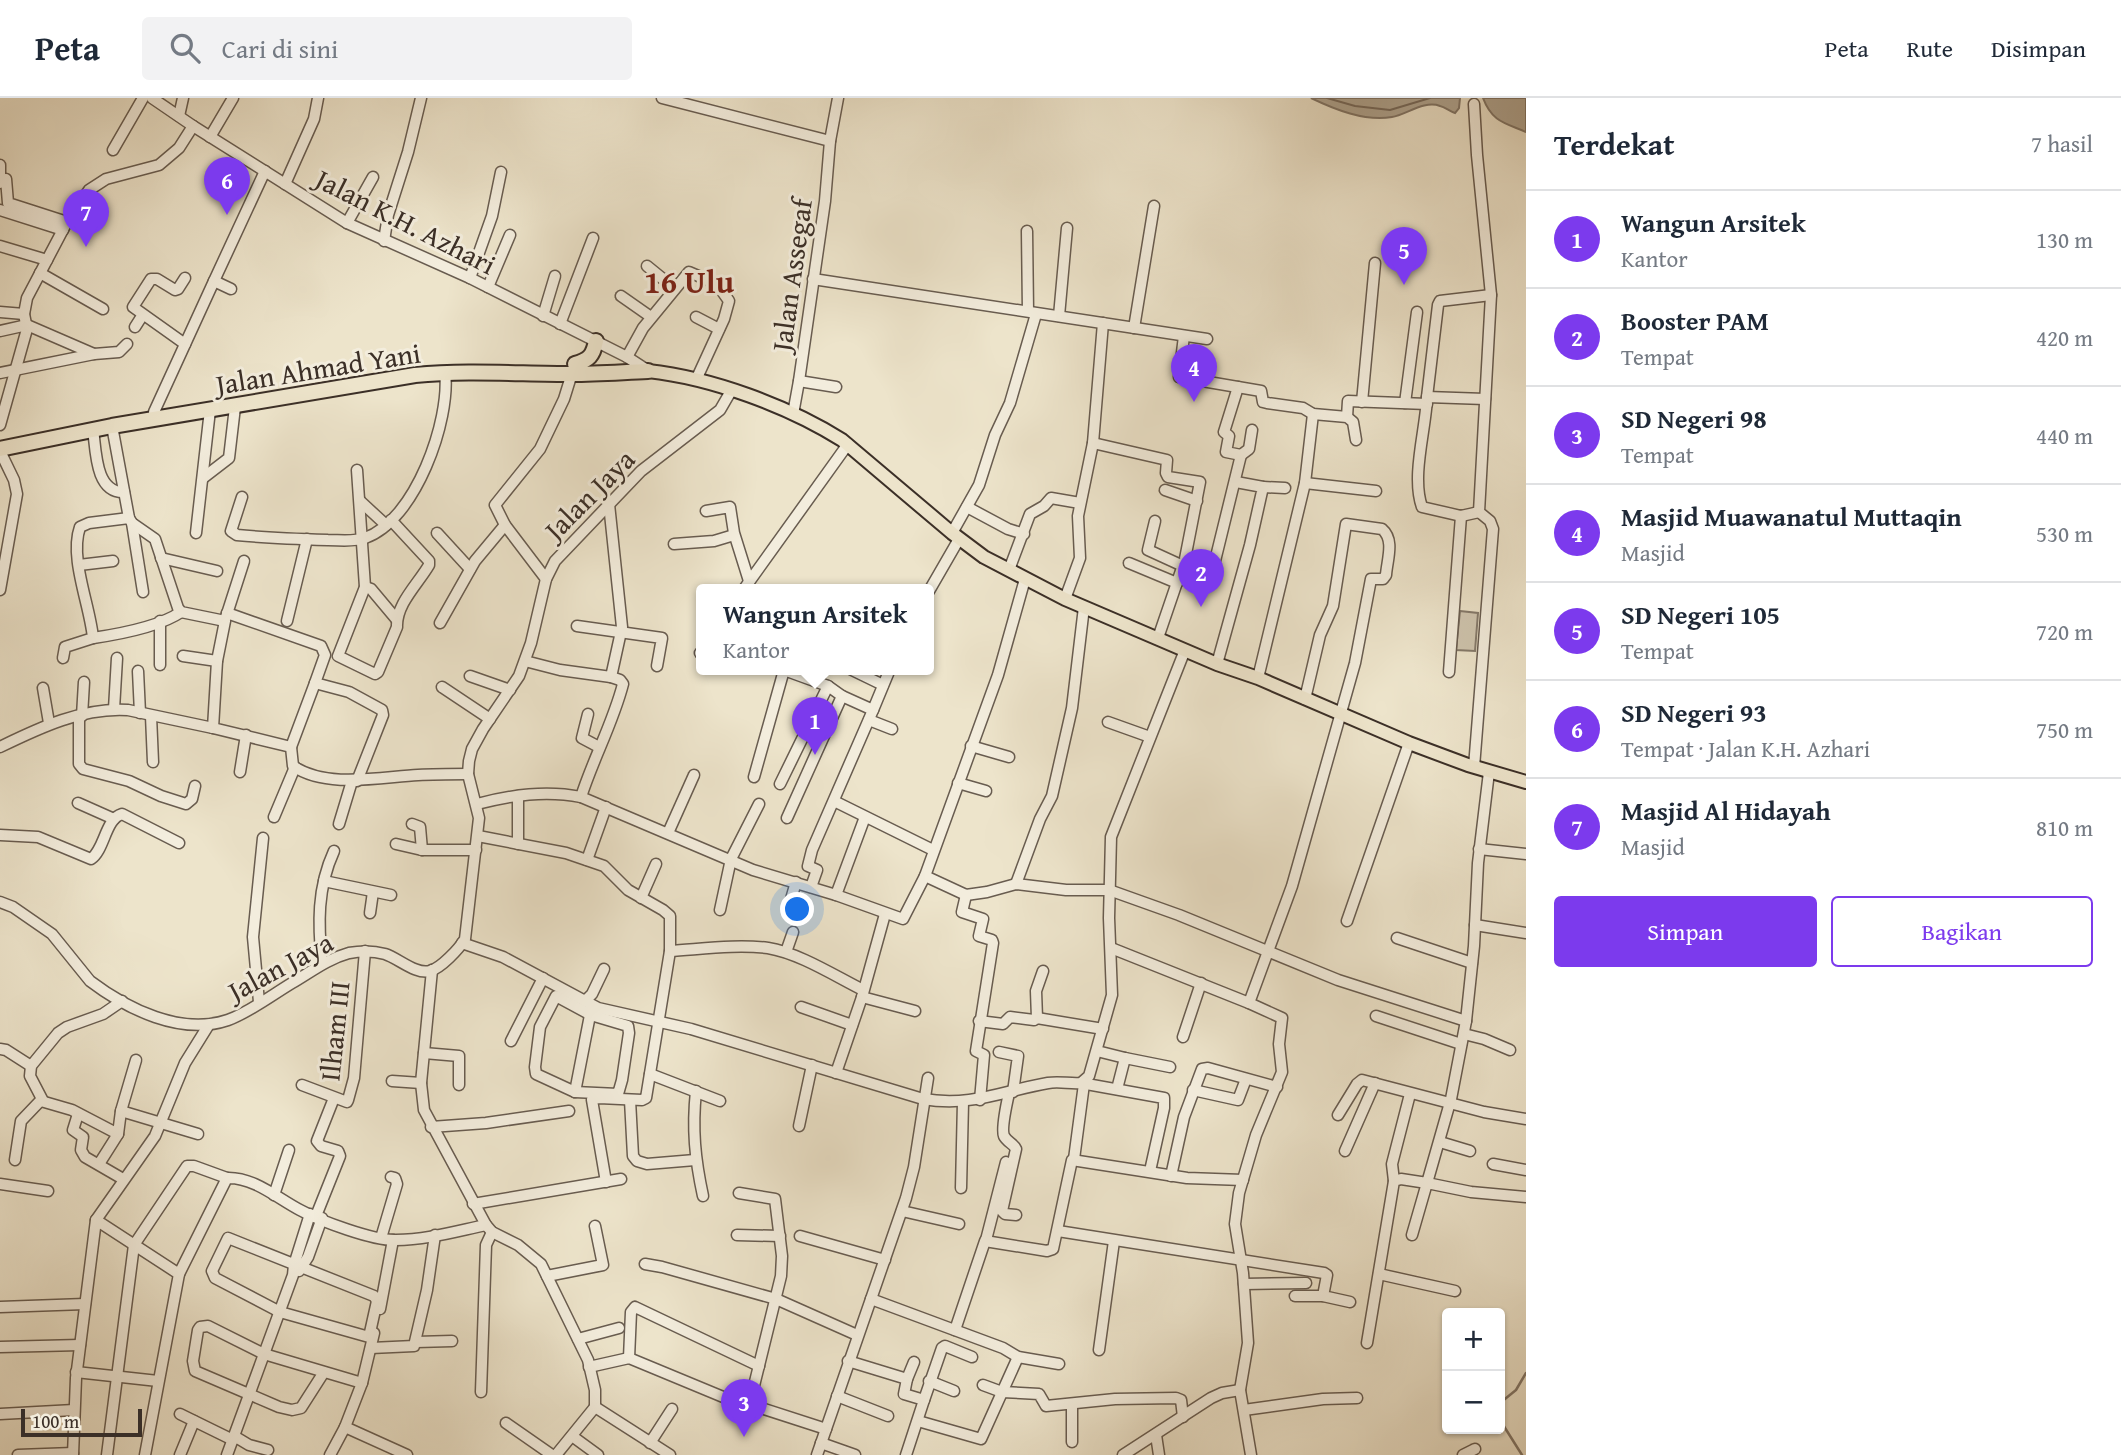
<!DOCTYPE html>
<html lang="id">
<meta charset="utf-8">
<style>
:root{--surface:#fff;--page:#f2f2f3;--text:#1f2937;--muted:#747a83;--line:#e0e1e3;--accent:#7c3aed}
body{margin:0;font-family:"Gentium Book Plus",serif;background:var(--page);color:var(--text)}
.controls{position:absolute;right:21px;bottom:21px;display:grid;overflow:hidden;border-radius:7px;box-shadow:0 2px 5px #0004}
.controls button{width:63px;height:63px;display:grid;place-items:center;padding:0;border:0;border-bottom:2px solid var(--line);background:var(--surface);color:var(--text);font:35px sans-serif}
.scale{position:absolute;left:21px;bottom:18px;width:121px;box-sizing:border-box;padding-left:7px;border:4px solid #3b2f27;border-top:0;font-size:19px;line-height:24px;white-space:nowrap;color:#3b2f27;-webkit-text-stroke:5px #f3eddd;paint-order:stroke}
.you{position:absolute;left:798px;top:812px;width:24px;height:24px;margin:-18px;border:5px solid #fff;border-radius:50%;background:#1a73e8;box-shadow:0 0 0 10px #1a73e833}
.badge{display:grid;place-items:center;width:46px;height:46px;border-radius:50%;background:var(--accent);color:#fff;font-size:23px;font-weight:700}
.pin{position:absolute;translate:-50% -58px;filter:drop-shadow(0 2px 4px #0008)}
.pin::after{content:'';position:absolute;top:37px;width:24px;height:21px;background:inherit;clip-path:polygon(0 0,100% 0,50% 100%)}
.popup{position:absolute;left:696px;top:486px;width:238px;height:91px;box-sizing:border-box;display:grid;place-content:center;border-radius:7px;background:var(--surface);filter:drop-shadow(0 2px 5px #0005);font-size:23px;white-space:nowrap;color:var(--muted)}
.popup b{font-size:26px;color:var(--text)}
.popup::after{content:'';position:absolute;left:50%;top:100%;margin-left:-14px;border:14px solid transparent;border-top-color:var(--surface)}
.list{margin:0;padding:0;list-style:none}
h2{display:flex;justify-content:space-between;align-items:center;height:91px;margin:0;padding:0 28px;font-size:30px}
h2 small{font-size:23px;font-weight:400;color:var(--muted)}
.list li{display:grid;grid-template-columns:46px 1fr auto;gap:21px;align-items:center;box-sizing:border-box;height:98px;padding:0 28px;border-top:2px solid var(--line)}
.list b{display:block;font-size:26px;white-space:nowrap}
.list p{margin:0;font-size:23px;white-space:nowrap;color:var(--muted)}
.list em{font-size:23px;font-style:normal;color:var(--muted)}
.actions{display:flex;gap:14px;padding:21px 28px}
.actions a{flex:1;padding:16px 0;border:2px solid var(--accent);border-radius:7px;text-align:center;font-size:24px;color:var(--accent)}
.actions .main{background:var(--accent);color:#fff}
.icon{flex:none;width:38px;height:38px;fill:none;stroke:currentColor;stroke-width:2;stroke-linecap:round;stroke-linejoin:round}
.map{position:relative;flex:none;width:1526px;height:1357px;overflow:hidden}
header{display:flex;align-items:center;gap:42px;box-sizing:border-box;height:98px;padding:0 35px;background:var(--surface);border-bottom:2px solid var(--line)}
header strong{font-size:33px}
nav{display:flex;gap:38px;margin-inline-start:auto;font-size:24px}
.search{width:490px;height:63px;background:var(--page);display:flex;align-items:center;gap:18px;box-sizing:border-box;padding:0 24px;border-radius:7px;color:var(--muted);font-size:26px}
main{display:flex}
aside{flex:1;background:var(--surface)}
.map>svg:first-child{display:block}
.green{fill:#cfc5af;stroke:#857a6b;stroke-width:2}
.water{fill:#b0a693;stroke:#817668;stroke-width:2}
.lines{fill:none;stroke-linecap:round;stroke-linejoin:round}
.shore{stroke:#766a5d;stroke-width:2}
.stream{stroke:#817668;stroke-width:2.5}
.minor-casing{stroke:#685c50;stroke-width:13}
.major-casing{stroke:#3b2f27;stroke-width:16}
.highway-casing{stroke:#3b2f27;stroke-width:18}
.minor{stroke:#f3eddd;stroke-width:10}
.major{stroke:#ede4cb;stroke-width:12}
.highway{stroke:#ede4cb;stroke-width:14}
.labels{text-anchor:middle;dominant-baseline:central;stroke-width:6;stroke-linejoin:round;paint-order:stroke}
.street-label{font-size:28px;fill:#3b2f27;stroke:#f3eddd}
.quarter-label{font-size:32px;font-weight:bold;fill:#7a1f14;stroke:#f3eddd}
</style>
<header>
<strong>Peta</strong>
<div class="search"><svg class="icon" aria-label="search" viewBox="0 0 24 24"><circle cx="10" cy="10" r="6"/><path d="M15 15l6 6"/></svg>Cari di sini</div>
<nav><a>Peta</a><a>Rute</a><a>Disimpan</a></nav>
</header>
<main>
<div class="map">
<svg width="1526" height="1357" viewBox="0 0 1526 1357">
<rect width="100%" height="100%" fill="#ede4cb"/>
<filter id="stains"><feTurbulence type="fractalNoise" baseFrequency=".00286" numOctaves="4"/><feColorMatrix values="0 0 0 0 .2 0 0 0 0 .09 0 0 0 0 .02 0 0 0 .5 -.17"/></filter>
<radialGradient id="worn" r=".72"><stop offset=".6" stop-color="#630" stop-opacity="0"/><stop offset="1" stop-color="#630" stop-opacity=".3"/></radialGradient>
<path class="green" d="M1460,513L1478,515L1475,553L1456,552Z"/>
<g class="water">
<path d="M1311,0H1460L1459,10L1455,15C1449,13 1445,9 1440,8C1424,2 1406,17 1392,19C1365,24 1334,11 1311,0Z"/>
<path d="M1483,0H1526V34C1505,25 1492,24 1483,0Z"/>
</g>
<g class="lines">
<path class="shore" d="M1327,0L1355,8L1390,12L1430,0"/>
<g class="stream">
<path d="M1500,1305L1516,1292L1526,1275"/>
<path d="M1500,1322L1522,1357"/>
</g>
<defs>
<g id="minor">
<path d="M152,0L193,28L347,125L470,180L627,259L647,272"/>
<path d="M662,0L830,43L825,103L799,283L793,316"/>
<path d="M179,18L183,0"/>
<path d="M210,39L233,0"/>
<path d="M830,43L838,0"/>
<path d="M113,52L143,0"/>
<path d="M0,67V85"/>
<path d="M6,81L8,105L67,124"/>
<path d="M285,86L314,21L318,0"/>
<path d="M0,112L63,132"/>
<path d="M347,125L373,79"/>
<path d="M1027,133L1028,213"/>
<path d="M384,143L388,117L408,54L421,0"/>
<path d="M0,148L47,162"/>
<path d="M647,168L674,190"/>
<path d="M40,175L103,211"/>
<path d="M470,180L492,118L501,74"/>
<path d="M813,181L1207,241"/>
<path d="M214,183L265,73"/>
<path d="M488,189L510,137"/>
<path d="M621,198L651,219"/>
<path d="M0,214L24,216"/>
<path d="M543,218L555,178"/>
<path d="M1059,218L1067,130"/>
<path d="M696,219L719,231"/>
<path d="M560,226L593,140"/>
<path d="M135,229L142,218"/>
<path d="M1134,230L1154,108"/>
<path d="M0,233L27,227L94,256"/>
<path d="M1184,238L1179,279L1261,293L1263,304L1267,305L1303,310L1313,316L1347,319L1353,324L1356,342"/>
<path d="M185,246L133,209L151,181H157L175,192L178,191L185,180"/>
<path d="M627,259L643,230L689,174L717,186L729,203L724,221L696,282"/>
<path d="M0,275L94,256L119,254L127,246"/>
<path d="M799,283L836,289"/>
<path d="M1427,299L1438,207L1440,203L1491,197"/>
<path d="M1362,304L1375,165"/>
<path d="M1405,305L1417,214"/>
<path d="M154,314L214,183L231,191"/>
<path d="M1347,319L1348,303L1427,306"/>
<path d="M0,327L27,231L24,216L27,200L67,124L89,92L106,81L159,67L179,50L193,28"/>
<path d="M112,328L129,420L132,425L155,441L178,510L181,514L225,523L217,563L213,630L291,649L293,668C326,691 381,679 418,677C435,676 452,676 468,676"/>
<path d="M93,331C96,352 95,395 124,394"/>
<path d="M1093,345L1167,362L1166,375L1168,379L1200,384L1185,461L1158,540"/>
<path d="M0,353L14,382L17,396L0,492"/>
<path d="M1241,357L1249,351L1252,332"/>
<path d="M357,372L365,489L338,558L375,576L378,574L397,529C396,506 418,486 429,467V463L391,422"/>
<path d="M203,380L229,360L235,309"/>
<path d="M1305,385L1376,393"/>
<path d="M1263,389L1285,390"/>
<path d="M1165,392L1197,403"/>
<path d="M242,399L232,430L231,433L237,437C267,440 297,441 328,442C340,442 354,444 365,440C415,423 451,322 445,274"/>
<path d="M360,403L386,427"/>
<path d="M967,409L1008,431L1024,436"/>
<path d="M706,413L730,409L734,435L749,483"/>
<path d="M1479,414L1461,418L1422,409C1411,378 1426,331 1427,299L1485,301"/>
<path d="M1155,423L1148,452L1183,468"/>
<path d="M132,425L143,494"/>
<path d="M196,435L210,312"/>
<path d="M437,435L470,471"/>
<path d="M952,435L979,387L995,337L1010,305L1036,216"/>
<path d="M674,446L714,443L734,437"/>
<path d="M161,460L217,473"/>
<path d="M1129,465L1177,485"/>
<path d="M1184,465L1210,472L1213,471L1240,361L1241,357L1226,354L1229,338L1224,334L1238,289"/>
<path d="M79,467L113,463"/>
<path d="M1009,472L1030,416L1044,408L1051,400L1080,405"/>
<path d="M546,481L505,427L495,407L540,351L564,301L573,272"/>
<path d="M365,489L371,491L397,522"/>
<path d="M744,491L848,346"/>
<path d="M929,493L959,441"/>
<path d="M1065,501L1080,460L1078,418L1093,345L1103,225"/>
<path d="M227,515L321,548L325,557L315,585L349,594L382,612L383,617L357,683"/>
<path d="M226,519L244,463"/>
<path d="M160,523V567"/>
<path d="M287,523L307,441"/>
<path d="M440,525L475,463L505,427"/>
<path d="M577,528L662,540L657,568"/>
<path d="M93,540C120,536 159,529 181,514"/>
<path d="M700,555H701"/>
<path d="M183,558L217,563"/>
<path d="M63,560L65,549L93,540C90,507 69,460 80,429L89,425L129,420"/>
<path d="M525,563L560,572L611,579"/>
<path d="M1217,566L1250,447L1263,389L1236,384"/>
<path d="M850,571L883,587"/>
<path d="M138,573L140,615"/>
<path d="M1449,574L1461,418"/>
<path d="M470,578L510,592"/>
<path d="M1258,580L1305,385L1313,316"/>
<path d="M442,589L490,621"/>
<path d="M43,590L49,625"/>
<path d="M114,611L117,560"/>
<path d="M588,616L582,640L599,649"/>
<path d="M79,618V666L83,671L129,683L161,698L186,706L192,701L195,688"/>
<path d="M82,618L84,584"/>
<path d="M151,618L153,664"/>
<path d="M869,622L892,631"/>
<path d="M1108,624L1150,639"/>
<path d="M971,648L1009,659"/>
<path d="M0,649C39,630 83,609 128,612L213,630"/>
<path d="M291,649L315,585"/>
<path d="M1474,669L1493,431L1490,423L1479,414L1491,197L1477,57L1474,6"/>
<path d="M240,674L246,637"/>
<path d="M754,679L784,572L828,588"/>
<path d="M958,685L986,693"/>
<path d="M780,686L828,588L842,598L873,612L890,571"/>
<path d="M581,699C593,661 613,625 623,586L620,582L611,579L622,529L609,406"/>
<path d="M834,703L933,752"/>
<path d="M78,705L114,721"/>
<path d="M477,706C512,697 546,692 581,699L753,772L836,797"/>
<path d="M274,719L295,669"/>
<path d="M865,719L836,797L903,821L925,778L998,577L1025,481"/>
<path d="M787,720L842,598"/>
<path d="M339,726L352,683"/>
<path d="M412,726L420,729L422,752H476"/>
<path d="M668,735L694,677"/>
<path d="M0,737L38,739L91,761C105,751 105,721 122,716L179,745"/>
<path d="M478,738L566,755L604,768L628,792L663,812L670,818V853L646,1000L642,1002L599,1000L592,1002L606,1084"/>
<path d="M396,746L422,752"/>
<path d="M518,746V698"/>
<path d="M1479,751L1526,756"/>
<path d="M587,762L606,709"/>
<path d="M925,778L966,797L987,794L1016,786L1066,792H1109L1179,817L1338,882L1466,923"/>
<path d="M324,783L391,797"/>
<path d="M1016,786L1040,721L1052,698L1072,610L1084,509"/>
<path d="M811,789L817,772L808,768L812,752L873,612"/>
<path d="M966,797L962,814L983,821L979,838L992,842L993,845L976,953L984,957L980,1002"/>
<path d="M641,800L656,766"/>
<path d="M0,804L13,809L52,836L90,883C127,911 181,938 228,922C250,914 272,897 292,885C311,874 327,861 349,855C360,853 374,853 385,856C398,860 416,877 430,873C441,870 459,851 465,841L479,720L468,676L469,663L472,651L483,631L519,578L531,545L546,481L555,463L641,373L720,312L731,293"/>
<path d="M720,812L731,761L759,706"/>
<path d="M370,815L373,794"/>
<path d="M795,815L789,808L796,784"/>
<path d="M1347,823L1409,645"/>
<path d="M1475,827L1526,835"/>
<path d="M1397,840L1472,865"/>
<path d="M462,845L503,859L598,910L691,931L923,1001C972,1009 1002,993 1048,985C1059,983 1070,986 1081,985L1089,978L1112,897L1109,820L1111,739L1185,552"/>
<path d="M1111,850L1249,905L1282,920L1279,946L1282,974L1256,1037L1239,1095L1235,1126L1243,1175L1248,1245L1240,1292L1251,1357"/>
<path d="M670,853C702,851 736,846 768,850C799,855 835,878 863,892"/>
<path d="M786,854L793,834"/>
<path d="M322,866C318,826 317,790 334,753"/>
<path d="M432,872L421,985L424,1012L486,1127L492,1134L518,1147L541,1166L588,1262L595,1292V1309"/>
<path d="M556,898L591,917L628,928L629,935L622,982L618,996L575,994L536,976L535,969L540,929Z"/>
<path d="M862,899L915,913"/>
<path d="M585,903L592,896L604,871"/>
<path d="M259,904L253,839L263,740"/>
<path d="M1249,905L1292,788L1355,565L1371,481H1383L1386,477C1387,462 1395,442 1382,431L1346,426L1333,508L1320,537L1305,601"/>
<path d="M801,909L852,927"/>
<path d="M1376,918L1461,946"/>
<path d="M1037,920L1036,893L1043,873"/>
<path d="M979,923L1003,926L1010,919L1034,922L1037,920L1103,931"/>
<path d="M1464,936L1484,941L1510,952"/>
<path d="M1183,939L1201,885"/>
<path d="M511,943L543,880"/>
<path d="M0,951L6,952L31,968"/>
<path d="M1097,953L1125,960"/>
<path d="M999,954L1018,958L1013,994"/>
<path d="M424,955L459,958V987"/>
<path d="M136,962L121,1013L198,1036"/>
<path d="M836,975L862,899L885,816"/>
<path d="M650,976L720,1003"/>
<path d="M392,983L421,985"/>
<path d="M1081,985L1164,1000V1010L1150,1073"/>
<path d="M302,987L347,1004L348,1002L354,980L365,853"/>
<path d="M1117,991L1125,960L1170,969"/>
<path d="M1193,992L1238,1002L1246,981"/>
<path d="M696,993C692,1031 695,1061 703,1098"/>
<path d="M575,994L591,912"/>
<path d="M1009,995C1007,1004 1001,1031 1004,1038C1007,1044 1014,1046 1016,1051L1002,1113L1005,1116L1016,1117"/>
<path d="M630,1002L633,1058L637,1063L647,1066L695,1062"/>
<path d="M41,1003L72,1012L118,1036"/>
<path d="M78,1016L73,1032L83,1039L81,1052L85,1059L123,1081"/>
<path d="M1338,1017L1357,986L1362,982L1484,1014L1526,1021"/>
<path d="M799,1028L812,967"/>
<path d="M431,1029L486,1025L569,1013"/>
<path d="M1440,1044L1470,1053"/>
<path d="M1345,1053L1375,985"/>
<path d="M1074,1061L1084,986"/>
<path d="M15,1062L21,1023L42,1001L30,978L31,968L58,935L67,929L103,916L122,903"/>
<path d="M99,1066L118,1036L121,1013"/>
<path d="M1493,1066L1526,1072"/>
<path d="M1171,1078L1184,1019L1202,971L1208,970L1277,989"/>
<path d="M1394,1083L1392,1066L1410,996"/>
<path d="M0,1086L48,1093"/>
<path d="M961,1090L963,1004"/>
<path d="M739,1095L775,1101L782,1158L781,1178L750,1304L758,1309L826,1331"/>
<path d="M274,1097L289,1052"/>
<path d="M473,1106L621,1081"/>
<path d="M902,1113L959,1126"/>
<path d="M316,1118L340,1058L338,1053L321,1048L317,1043L334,1000"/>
<path d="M1058,1133L1324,1175L1327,1177L1323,1198L1350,1204"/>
<path d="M737,1137L780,1138"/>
<path d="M1412,1137L1427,1085L1471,1094L1526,1099"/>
<path d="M800,1138L885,1162"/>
<path d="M228,1140L374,1198L377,1203L369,1239L280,1214L215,1180L212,1173Z"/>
<path d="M381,1140L397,1086L395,1080L391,1079"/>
<path d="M986,1142L1006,1064"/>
<path d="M645,1166L662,1169L776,1201L857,1237"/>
<path d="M299,1173L308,1159L322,1120"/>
<path d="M179,1176L227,1080C254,1079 277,1100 300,1112C320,1123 374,1143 396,1142C426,1142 457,1133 486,1127"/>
<path d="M1379,1176L1455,1193"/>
<path d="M547,1178L603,1167L595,1128"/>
<path d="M1244,1186L1306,1185"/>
<path d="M1295,1198H1323"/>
<path d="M871,1201L1003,1250L1018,1259L1059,1266"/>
<path d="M0,1209L85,1206"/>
<path d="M380,1211L393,1142"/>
<path d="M955,1232L985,1143L1047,1153L1053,1151L1072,1062L1187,1080L1243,1082"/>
<path d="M578,1241L619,1230"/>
<path d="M416,1244L452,1243"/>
<path d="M1367,1245L1394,1083L1401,1081L1427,1085L1451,1001L1466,923L1474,848L1478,765L1489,674"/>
<path d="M0,1249L80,1247"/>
<path d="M371,1250L414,1248L427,1192L435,1137"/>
<path d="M1099,1252L1114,1143"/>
<path d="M629,1260L631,1214L635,1209L759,1268"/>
<path d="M848,1263L907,1281L904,1296L924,1302L906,1357"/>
<path d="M589,1269L629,1260L728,1301"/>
<path d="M76,1274L158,1283"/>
<path d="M324,1274L301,1310L292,1312L279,1309L195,1273L193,1263L198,1232L200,1229L208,1228L264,1256L362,1285"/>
<path d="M907,1281L914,1264"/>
<path d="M929,1283L954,1293"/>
<path d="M983,1287L1002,1294L1039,1296L1046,1308L1115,1301L1176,1300L1181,1302L1183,1319"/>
<path d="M481,1294L486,1147L492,1134"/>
<path d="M837,1298L888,1318"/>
<path d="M924,1302L942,1250L945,1248L972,1259"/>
<path d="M1072,1307V1344"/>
<path d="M595,1309L670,1357"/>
<path d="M1244,1312L1323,1301L1357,1300"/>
<path d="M0,1316L74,1312"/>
<path d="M180,1316L233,1342"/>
<path d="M918,1323L981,1341L1018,1259"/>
<path d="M506,1325L552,1357"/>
<path d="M345,1329L407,1357"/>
<path d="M1156,1337L1159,1357"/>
<path d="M234,1338L249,1347L268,1352"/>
<path d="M572,1338L598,1357"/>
<path d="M650,1345L672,1311"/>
<path d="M821,1345L855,1357"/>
<path d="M18,1357L73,1355"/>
<path d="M73,1357L76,1280L96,1122"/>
<path d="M107,1357L134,1147L187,1068H194L227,1080"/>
<path d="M145,1357L179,1176L96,1122L155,1038L185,965L208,928"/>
<path d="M180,1357L194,1323"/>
<path d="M227,1357L293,1177L294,1167L310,1116"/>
<path d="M330,1357L345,1329L362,1285L374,1235"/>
<path d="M556,1357L595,1309"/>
<path d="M817,1357L906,1100L914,1069L928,980"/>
<path d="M1123,1357L1211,1300L1222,1295L1240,1292"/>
<path d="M1463,1357L1475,1351"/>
</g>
<path id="major" d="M648,273C712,280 788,308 842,342L952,435L984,459L1065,501L1217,566L1258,580L1409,645L1468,667L1526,684"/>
<g id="highway">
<path d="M575,266C589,262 593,258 596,243"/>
<path d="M0,351L112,328L415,277C467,272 519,276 572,276C597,276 623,274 648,273"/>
</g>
</defs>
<use href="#minor" class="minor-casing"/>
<use href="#major" class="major-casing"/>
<use href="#highway" class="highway-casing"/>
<use href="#minor" class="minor"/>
<use href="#major" class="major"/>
<use href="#highway" class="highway"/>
</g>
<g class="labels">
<g class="street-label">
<text transform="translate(406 123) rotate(27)">Jalan K.H. Azhari</text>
<text transform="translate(791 177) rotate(-82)">Jalan Assegaf</text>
<text transform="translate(318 270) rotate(-9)">Jalan Ahmad Yani</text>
<text transform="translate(589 396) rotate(-45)">Jalan Jaya</text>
<text transform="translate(280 868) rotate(-28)">Jalan Jaya</text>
<text transform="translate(334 933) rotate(-84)">Ilham III</text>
</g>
<g class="quarter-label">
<text x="689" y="183">16 Ulu</text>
</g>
</g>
<rect width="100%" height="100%" filter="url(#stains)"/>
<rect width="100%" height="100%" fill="url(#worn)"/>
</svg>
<div class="controls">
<button>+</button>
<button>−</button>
</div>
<div class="scale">100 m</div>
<div class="you"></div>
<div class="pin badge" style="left:815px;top:657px">1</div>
<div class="popup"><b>Wangun Arsitek</b>Kantor</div>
<div class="pin badge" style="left:1201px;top:509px">2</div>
<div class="pin badge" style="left:744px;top:1339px">3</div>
<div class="pin badge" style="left:1194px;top:304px">4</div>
<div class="pin badge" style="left:1404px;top:187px">5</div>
<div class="pin badge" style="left:227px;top:117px">6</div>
<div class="pin badge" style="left:86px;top:149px">7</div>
</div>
<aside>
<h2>Terdekat<small>7 hasil</small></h2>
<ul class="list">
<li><span class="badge">1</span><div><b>Wangun Arsitek</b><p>Kantor</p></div><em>130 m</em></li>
<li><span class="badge">2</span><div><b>Booster PAM</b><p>Tempat</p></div><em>420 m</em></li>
<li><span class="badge">3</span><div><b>SD Negeri 98</b><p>Tempat</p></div><em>440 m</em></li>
<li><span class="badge">4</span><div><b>Masjid Muawanatul Muttaqin</b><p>Masjid</p></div><em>530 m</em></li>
<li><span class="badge">5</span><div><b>SD Negeri 105</b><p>Tempat</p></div><em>720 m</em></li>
<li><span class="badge">6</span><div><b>SD Negeri 93</b><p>Tempat · Jalan K.H. Azhari</p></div><em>750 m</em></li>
<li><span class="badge">7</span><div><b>Masjid Al Hidayah</b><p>Masjid</p></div><em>810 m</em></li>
</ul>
<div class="actions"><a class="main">Simpan</a><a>Bagikan</a></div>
</aside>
</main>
